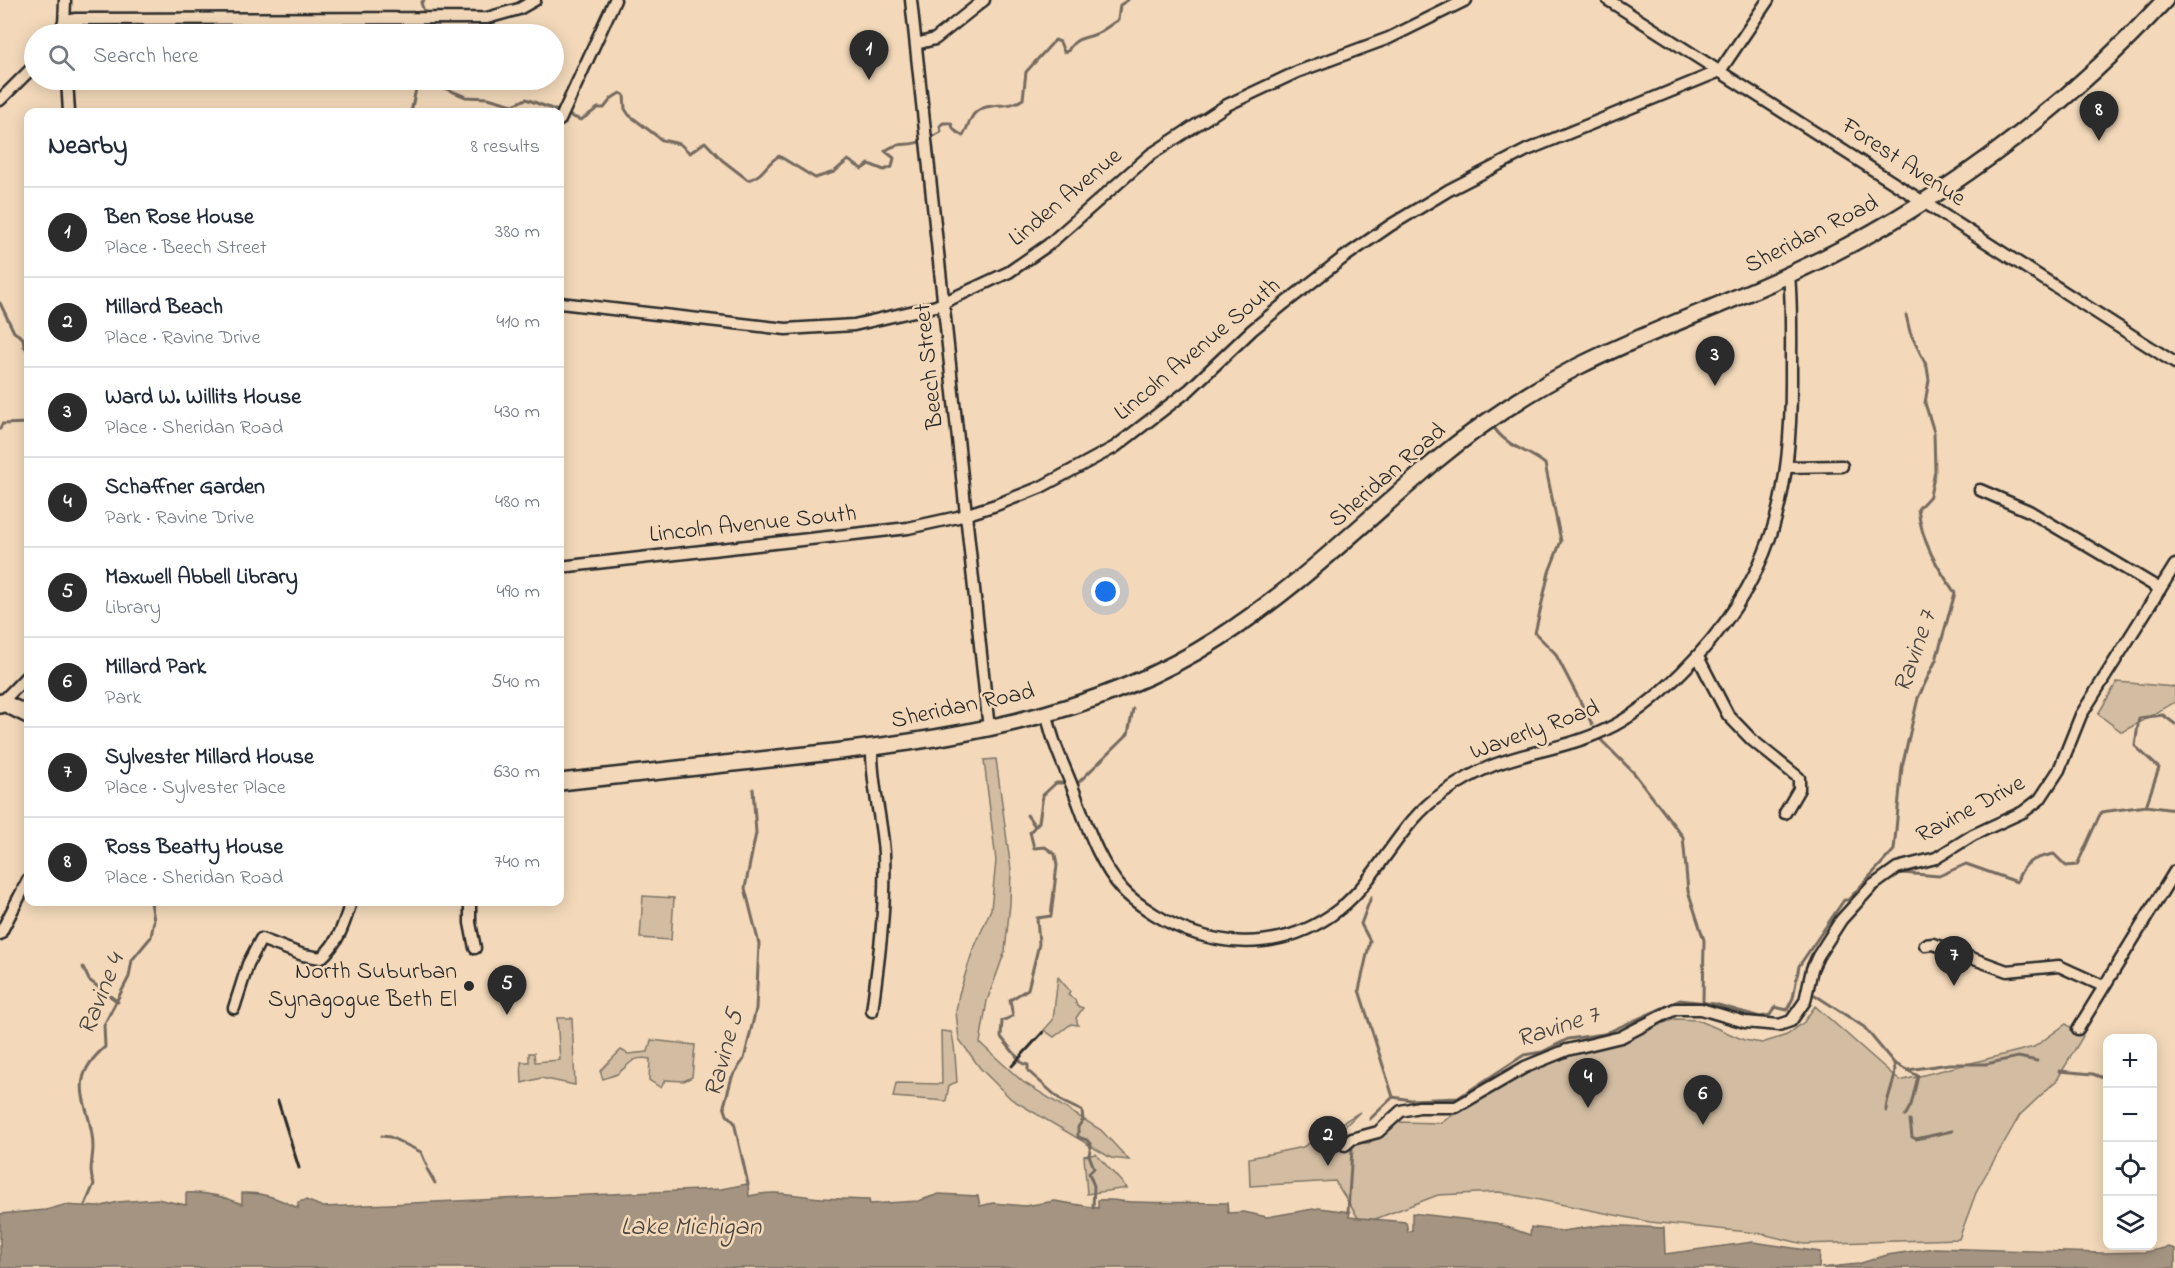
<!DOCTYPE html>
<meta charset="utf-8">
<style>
:root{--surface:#fff;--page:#f2f2f3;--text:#1f2937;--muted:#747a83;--line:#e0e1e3;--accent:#2b2b2b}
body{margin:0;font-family:"Indie Flower",sans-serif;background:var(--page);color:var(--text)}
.controls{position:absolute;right:18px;bottom:18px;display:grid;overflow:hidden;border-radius:12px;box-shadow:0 3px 15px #0003}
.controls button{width:54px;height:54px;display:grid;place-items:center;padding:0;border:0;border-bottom:2px solid var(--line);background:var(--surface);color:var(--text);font:30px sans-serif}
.you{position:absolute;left:1106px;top:592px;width:21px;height:21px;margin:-15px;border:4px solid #fff;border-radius:50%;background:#1a73e8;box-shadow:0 0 0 9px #1a73e833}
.badge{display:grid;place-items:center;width:39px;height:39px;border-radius:50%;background:var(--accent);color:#fff;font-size:20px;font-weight:700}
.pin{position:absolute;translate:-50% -50px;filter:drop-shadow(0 2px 3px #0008)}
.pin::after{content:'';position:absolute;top:32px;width:21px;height:18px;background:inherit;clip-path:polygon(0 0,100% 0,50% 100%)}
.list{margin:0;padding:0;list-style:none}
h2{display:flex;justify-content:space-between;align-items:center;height:78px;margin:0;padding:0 24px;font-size:26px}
h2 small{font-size:20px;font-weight:400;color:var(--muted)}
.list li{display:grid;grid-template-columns:39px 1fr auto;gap:18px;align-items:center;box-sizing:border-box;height:90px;padding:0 24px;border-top:2px solid var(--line)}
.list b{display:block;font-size:22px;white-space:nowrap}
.list p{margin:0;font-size:20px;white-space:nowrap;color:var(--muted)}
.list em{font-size:20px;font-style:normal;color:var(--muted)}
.icon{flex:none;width:33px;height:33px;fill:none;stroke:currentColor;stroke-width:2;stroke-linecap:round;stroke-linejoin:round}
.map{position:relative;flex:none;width:2175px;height:1268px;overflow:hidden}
.search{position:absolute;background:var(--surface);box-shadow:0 3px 15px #0003;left:24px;top:24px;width:540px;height:66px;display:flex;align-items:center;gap:15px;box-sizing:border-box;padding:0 21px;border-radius:33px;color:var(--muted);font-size:22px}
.panel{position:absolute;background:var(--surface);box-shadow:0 3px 15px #0003;left:24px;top:108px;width:540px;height:798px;border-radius:12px}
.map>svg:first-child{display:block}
.green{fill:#d2bda2;stroke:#7e7466;stroke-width:1.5}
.water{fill:#a49481;stroke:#746a5f;stroke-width:1.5}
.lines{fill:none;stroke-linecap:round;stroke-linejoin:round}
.stream{stroke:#746a5f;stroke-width:3}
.street-casing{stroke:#2b2b2b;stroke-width:15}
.secondary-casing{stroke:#2b2b2b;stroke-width:20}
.street{stroke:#f3d9ba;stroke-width:10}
.secondary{stroke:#f3d9ba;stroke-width:15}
.rail{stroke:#2b2b2b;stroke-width:3}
.poi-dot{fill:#2b2b2b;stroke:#f3d9ba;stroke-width:2}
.labels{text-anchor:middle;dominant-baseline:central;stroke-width:5;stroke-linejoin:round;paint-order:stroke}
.street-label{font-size:24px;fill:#2b2b2b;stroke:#f3d9ba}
.poi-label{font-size:24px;fill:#2b2b2b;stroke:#f3d9ba;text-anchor:end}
.water-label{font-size:26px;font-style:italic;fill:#494540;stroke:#f3d9ba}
</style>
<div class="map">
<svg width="2175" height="1268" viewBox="0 0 2175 1268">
<rect width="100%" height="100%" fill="#f3d9ba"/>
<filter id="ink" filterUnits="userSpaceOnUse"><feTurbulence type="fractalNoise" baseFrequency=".0167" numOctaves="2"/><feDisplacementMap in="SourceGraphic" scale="12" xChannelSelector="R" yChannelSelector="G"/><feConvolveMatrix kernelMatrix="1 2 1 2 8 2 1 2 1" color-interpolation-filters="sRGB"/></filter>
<g filter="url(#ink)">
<g class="green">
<path d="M2117,682L2175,687V702L2122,732L2098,714Z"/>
<path d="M996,759L1011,870L1010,904L1005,951L987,1001L980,1043L1023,1082L1101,1130L1129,1160L1111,1158L1011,1099L980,1068L959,1039L956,1012L959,994L972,953L991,909L996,861L984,760Z"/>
<path d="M643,896L674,898L671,940L640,938Z"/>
<path d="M1058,977L1070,991L1068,995L1075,1000L1077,1006L1083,1008L1076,1018L1078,1025L1071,1024L1054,1037L1044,1030L1053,1020Z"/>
<path d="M1815,1006L1900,1081L2034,1047L2066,1024L2083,1036L2057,1080L2020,1115L1977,1190L1959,1239L1804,1244L1758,1233L1650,1222L1499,1192L1438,1195L1362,1224L1335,1181L1250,1186L1249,1158L1303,1147L1360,1112L1338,1133L1339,1143H1369L1397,1122L1441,1123L1478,1098L1547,1063L1675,1019L1698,1020L1744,1040L1762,1043L1787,1035L1804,1022Z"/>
<path d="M557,1018H572L575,1085L541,1078L522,1083L521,1062H529V1053H534L535,1062L560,1060Z"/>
<path d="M941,1031L951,1032C955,1039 956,1072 957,1082L949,1085L946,1101L893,1097L896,1083L942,1084Z"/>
<path d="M651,1040L695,1045L692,1077L684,1081L665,1080L661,1088L649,1080L650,1059C632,1055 629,1066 617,1074C613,1076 607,1077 603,1079L600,1071L621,1050L628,1054L648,1052Z"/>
<path d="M1096,1154L1127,1188L1087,1194L1084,1156Z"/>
</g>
<g class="water">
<path d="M748,1184L749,1196C772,1190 788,1194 811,1197C829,1199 850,1199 869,1200L870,1204L918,1201L939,1194L978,1196L980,1206L993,1203L1025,1206L1055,1201L1098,1208V1200C1111,1199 1123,1202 1136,1202C1167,1203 1197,1202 1227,1203L1228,1213L1244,1212L1267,1217L1319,1208L1350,1212L1349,1217L1406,1222L1408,1232L1412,1230V1213L1496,1223L1530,1235L1531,1227L1562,1231L1604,1225L1664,1228L1665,1254L1753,1242L1820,1252L1819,1268H0V1214L46,1210L64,1205L98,1207L118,1202L157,1199L186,1205V1193C206,1192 223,1196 242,1204V1193C264,1192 279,1199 298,1208V1202L306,1200L323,1207L721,1189Z"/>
<path d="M2169,1247L2175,1249V1268H1821L1858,1264L1887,1255L1934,1248L2102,1253L2146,1252Z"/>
</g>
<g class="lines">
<g class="stream">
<path d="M424,0L421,3L425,14"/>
<path d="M427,21L432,34"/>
<path d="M427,81L466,97L488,98L513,105L526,99L581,120L598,108H604L612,98L620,93L624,95L625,109L629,115L662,140L680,144L690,153L705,142L722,160L748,180C764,176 766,163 779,156L815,178L834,172L848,160L862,169L869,164L884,170L892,167L894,158L885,151C897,141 909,147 922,141"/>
<path d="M411,112L416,89L427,81"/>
<path d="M928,139L941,132L940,126L943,123H951L954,130L963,136C967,129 969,120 974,114C988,100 1009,110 1023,99L1026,72L1055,40L1060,42L1064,52L1068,51C1075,37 1084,39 1096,34C1104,30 1111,24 1118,20L1120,5L1128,0"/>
<path d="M0,303L14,332L23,338L24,346L28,351"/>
<path d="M0,429L2,424L28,423"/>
<path d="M1495,429C1508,447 1529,451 1545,464L1561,541L1549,572L1535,633L1555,653L1592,724"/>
<path d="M1599,738L1634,773L1683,837L1688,891L1704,940L1703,1002"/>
<path d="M1079,782L1128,734L1133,709"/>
<path d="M1062,783H1056L1043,795L1039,822L1030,832L1034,848L1045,847L1055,854L1057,865L1051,916L1037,918L1039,944L1028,989L1010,1000L1013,1016L1002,1021L1001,1037L1022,1063L1028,1065V1071L1063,1102L1082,1111L1083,1120L1078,1127V1137L1087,1140L1091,1145L1089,1155L1094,1168L1089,1173L1094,1186L1093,1208"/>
<path d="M2146,806L2175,810"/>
<path d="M1027,815L1035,826"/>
<path d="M1902,873L1939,876L1966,864L2017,882C2023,861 2034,858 2054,854L2066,866L2077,865L2101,812L2146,806L2159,768L2135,746L2139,718L2163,715L2175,724"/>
<path d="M1371,897L1361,924L1370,941L1359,990L1393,1097"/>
<path d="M83,967L89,980L118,1002"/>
<path d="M1815,995L1864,1027L1894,1063L1918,1076L1911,1105L1905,1116"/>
<path d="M1908,1070L1949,1064H1986L2018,1057L2037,1061"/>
<path d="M2059,1071L2093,1074L2108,1080"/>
<path d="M1886,1111C1886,1096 1898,1078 1894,1064"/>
<path d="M1370,1119L1393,1097L1411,1100L1458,1098L1524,1055L1542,1052L1568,1039L1604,1034L1680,1000L1715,1004L1760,1017L1770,1015L1775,1007L1787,1010L1793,998L1799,966L1844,900H1848L1894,850L1902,767L1918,698L1936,660L1955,593C1936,565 1922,543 1918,509L1930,496L1935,471L1934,432L1925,403L1929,380L1927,367L1910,332L1906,315"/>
<path d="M1910,1120L1912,1137L1916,1139L1952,1131"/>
<path d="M382,1136L390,1137L421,1152L427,1166"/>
<path d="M427,1169L435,1183"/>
<path d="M748,1184L734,1122L727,1115L724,1106L732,1077L744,1059L756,1009L759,944L745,888L756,833L753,789"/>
<path d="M85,1205L94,1184C88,1171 93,1160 93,1147C93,1105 62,1084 105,1047L104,1025L129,977L132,960L151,937L154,920L151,902"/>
<path d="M1348,1212L1352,1149"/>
</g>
<defs>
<g id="street">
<path d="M911,0L989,729"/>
<path d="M1608,0L2175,363"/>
<path d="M64,28L65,0"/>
<path d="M58,34L64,22L75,19L487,18L519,9L535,0"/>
<path d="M916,44L935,39L984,0"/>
<path d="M67,80L69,112"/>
<path d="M0,100L34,66"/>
<path d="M560,120L615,0"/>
<path d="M560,303L786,329L854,325L936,306L1009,272L1048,245L1150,155L1227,105L1297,72L1389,38L1466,0"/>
<path d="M1788,467L1842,466"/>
<path d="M1980,490L2029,511L2160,589"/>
<path d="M560,567L908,528L958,517L996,505L1041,487L1115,447L1189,390L1252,330L1285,303L1343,258L1391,225L1449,190L1527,150L1720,71L1768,0"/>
<path d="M1698,657L1728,715L1752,740L1799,778V789L1785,813"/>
<path d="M0,700L2,702L28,675"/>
<path d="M1047,712C1050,737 1063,763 1072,786C1086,822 1097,861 1123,890C1131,899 1143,907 1154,914C1209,948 1275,953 1330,916C1379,883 1395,825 1443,793C1459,782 1476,772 1494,765C1530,751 1570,747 1605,730C1634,717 1660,694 1682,672C1773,582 1792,495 1791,372C1791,340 1792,307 1789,275"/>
<path d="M470,902V923L475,948"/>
<path d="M0,934L28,880"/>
<path d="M1925,945L1933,944L2007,971L2059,966L2103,986"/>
<path d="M234,1008L248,964L261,939L303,955L321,958C339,942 344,924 351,902"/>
<path d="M872,1011C879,959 886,907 884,854C882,819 871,784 872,748"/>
<path d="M2078,1029L2175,871"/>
<path d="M1345,1145L1352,1139L1378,1132L1401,1111L1419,1107H1456L1525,1067L1567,1050L1621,1037L1675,1009H1701L1745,1022L1779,1025L1791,1021L1805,1001L1812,969L1818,956L1841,920L1872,886L1897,868L1936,858L1973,835L2023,812L2040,799L2059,770L2081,715L2175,565"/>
</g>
<g id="secondary">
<path d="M0,705L2,702L28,715"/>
<path d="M560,782C639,774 718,764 797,756C944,740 1092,720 1219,638C1297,588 1362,524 1432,464C1476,427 1527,393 1577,367C1646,332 1719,307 1788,275C1930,211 2060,114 2165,0"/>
</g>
</defs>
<use href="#street" class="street-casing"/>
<use href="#secondary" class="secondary-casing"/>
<use href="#street" class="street"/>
<use href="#secondary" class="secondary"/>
<g class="rail">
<path d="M1012,1066L1043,1032"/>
<path d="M278,1101L299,1168"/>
</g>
</g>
</g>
<circle class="poi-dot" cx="469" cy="986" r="6"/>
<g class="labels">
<g class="street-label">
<text transform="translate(1903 163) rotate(33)">Forest Avenue</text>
<text transform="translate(1066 198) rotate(-40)">Linden Avenue</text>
<text transform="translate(1812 235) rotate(-27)">Sheridan Road</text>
<text transform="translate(1198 350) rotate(-40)">Lincoln Avenue South</text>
<text transform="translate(930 366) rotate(-96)">Beech Street</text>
<text transform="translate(1388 476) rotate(-41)">Sheridan Road</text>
<text transform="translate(753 525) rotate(-6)">Lincoln Avenue South</text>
<text transform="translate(963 707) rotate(-12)">Sheridan Road</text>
<text transform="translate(1535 731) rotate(-20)">Waverly Road</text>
<text transform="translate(1971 810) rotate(-28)">Ravine Drive</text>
</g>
<g class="poi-label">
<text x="457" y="972">North Suburban<tspan x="457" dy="28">Synagogue Beth El</tspan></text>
</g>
<g class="water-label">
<text transform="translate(1916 652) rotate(-71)">Ravine 7</text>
<text transform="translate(102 995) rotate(-68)">Ravine 4</text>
<text transform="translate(1558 1028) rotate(-18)">Ravine 7</text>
<text transform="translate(725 1054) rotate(-75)">Ravine 5</text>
<text x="691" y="1228">Lake Michigan</text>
</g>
</g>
</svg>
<div class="controls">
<button>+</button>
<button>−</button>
<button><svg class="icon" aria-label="locate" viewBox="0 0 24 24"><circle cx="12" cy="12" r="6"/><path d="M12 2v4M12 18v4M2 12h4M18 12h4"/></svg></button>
<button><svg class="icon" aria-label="layers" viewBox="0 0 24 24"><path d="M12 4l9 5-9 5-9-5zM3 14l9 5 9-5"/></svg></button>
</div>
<div class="you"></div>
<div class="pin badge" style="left:869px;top:80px">1</div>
<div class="pin badge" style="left:1328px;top:1166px">2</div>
<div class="pin badge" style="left:1715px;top:386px">3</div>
<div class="pin badge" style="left:1588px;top:1108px">4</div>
<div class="pin badge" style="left:507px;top:1015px">5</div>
<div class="pin badge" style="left:1703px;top:1125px">6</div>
<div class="pin badge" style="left:1954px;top:986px">7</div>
<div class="pin badge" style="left:2099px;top:141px">8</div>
<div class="search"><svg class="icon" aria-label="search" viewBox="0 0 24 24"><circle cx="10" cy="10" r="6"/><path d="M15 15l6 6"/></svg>Search here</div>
<section class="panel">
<h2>Nearby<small>8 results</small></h2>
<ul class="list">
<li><span class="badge">1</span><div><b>Ben Rose House</b><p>Place · Beech Street</p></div><em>380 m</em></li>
<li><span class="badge">2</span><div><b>Millard Beach</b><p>Place · Ravine Drive</p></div><em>410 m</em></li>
<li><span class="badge">3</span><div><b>Ward W. Willits House</b><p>Place · Sheridan Road</p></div><em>430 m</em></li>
<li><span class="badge">4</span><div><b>Schaffner Garden</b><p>Park · Ravine Drive</p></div><em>480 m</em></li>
<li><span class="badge">5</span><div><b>Maxwell Abbell Library</b><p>Library</p></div><em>490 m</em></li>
<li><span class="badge">6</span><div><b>Millard Park</b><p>Park</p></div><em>540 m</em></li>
<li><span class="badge">7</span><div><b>Sylvester Millard House</b><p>Place · Sylvester Place</p></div><em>630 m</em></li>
<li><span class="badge">8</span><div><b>Ross Beatty House</b><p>Place · Sheridan Road</p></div><em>740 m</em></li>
</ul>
</section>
</div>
